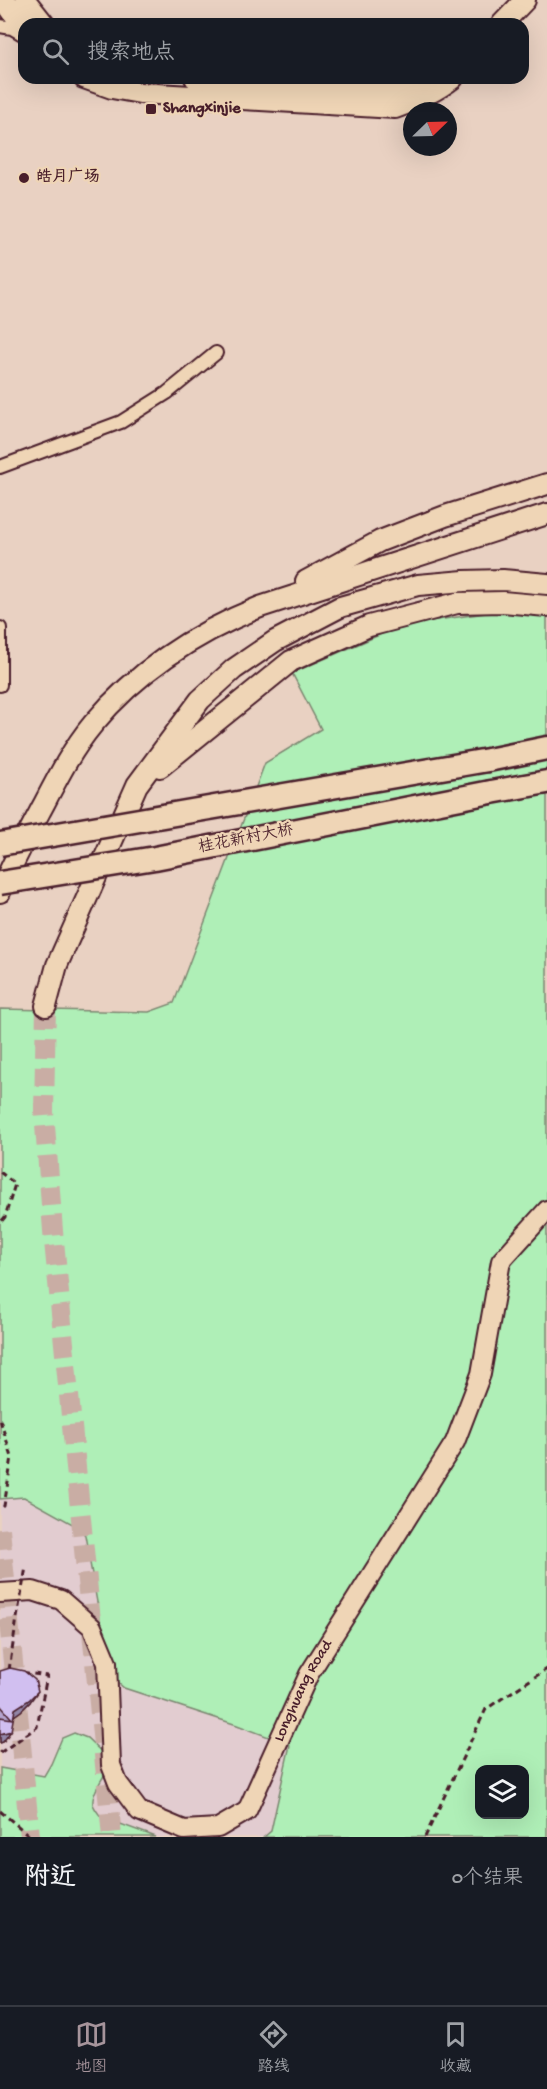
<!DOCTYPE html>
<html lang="zh">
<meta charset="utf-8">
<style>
:root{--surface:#171b24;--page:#20242c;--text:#f1f3f6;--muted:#9ea1a6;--line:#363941;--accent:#a6949b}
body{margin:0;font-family:"Gochi Hand","LXGW WenKai TC",sans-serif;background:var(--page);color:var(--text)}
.controls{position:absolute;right:18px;bottom:18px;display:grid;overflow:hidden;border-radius:12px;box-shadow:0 6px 24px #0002}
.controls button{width:54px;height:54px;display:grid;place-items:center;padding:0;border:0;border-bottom:2px solid var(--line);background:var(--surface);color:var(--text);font:30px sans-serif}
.compass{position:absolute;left:403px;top:102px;width:54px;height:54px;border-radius:50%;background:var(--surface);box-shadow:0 6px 24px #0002;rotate:67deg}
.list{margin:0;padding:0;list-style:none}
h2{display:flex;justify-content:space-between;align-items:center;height:78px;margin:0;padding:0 24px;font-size:26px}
h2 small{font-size:20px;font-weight:400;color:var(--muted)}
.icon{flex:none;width:33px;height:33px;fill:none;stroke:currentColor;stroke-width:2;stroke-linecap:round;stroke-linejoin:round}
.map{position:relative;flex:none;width:547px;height:1837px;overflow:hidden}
.search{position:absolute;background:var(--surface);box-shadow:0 6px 24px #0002;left:18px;right:18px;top:18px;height:66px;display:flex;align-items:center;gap:15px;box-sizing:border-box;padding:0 21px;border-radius:18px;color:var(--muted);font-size:22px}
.sheet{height:168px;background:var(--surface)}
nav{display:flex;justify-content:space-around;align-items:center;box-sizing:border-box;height:84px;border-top:2px solid var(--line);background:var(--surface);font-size:16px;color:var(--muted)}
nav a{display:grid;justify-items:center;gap:3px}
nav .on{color:var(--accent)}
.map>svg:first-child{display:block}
.built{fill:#e2ccd0}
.green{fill:#afefb7;stroke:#7c8771;stroke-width:1.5;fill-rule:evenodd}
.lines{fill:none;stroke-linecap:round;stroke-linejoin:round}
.primary-tunnel{stroke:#c9ada4;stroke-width:20;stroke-dasharray:20 10;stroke-linecap:butt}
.minor-casing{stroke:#4a1f2b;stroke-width:16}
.secondary-casing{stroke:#4a1f2b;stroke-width:22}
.primary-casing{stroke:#4a1f2b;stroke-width:24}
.motorway-casing{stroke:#4a1f2b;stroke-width:27}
.path{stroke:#4a1f2b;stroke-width:3;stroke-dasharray:6 4.5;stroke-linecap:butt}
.minor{stroke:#efd5b6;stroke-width:12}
.secondary{stroke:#efd5b6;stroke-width:18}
.primary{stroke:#efd5b6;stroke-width:20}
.motorway{stroke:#efd5b6;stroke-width:22}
.motorway-bridge-casing{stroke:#4a1f2b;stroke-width:27;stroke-linecap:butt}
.path-bridge{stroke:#4a1f2b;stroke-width:3;stroke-dasharray:6 4.5;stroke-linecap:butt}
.motorway-bridge{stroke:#efd5b6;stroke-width:22}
.wall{fill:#b4a4ce;stroke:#4a1f2b;stroke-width:1.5}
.shaded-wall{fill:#9286a8;stroke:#4a1f2b;stroke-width:1.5}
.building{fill:#d1bff0;stroke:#4a1f2b;stroke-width:1.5}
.poi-dot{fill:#4a1f2b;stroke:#efd5b6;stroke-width:2}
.labels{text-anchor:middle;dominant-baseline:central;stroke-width:4.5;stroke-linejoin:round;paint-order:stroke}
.poi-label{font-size:16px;font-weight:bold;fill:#4a1f2b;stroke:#efd5b6;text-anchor:start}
.street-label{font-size:16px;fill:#4a1f2b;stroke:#efd5b6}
</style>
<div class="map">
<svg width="547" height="1837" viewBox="0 0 547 1837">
<rect width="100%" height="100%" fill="#e9d1c2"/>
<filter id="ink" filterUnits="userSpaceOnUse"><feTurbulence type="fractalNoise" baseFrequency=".0167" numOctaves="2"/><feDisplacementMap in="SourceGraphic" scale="12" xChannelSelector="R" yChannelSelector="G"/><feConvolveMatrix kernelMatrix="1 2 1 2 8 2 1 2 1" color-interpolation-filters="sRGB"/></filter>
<g filter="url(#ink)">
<path class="built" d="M24,1497L78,1527L85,1535L109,1669L124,1688L237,1725L290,1745L271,1831L264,1837H156L101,1817L93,1804L94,1794L106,1771L62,1738L44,1776L0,1768V1499Z"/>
<g class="green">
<path d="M514,609L547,614V1837H264L271,1831L290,1745L237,1725L124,1688L116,1681L109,1669L85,1535L78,1527L24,1497L0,1499V1009L149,1012L174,1003L265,763L321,729L292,673L402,625ZM480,1770H524V1814H480Z"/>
<path d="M74,1733L87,1738L113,1763C107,1771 91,1793 93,1804C94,1808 99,1814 101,1817L156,1837H0V1768L44,1776L51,1764L62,1738Z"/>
</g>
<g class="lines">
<g class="primary-tunnel">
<path d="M46,1006L44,1112L53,1231L112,1837"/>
<path d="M0,1529L30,1837"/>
</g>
<defs>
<g id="minor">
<path d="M0,26L12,28L24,35"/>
<path d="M0,467L121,422L167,393L216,353"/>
<path d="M0,628V685"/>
</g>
<g id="secondary">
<path id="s1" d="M0,1593L33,1591L61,1600L92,1627L107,1663L111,1765L118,1783L139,1811L184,1830L218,1828L247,1811L309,1674L455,1442L481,1374L501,1261L547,1210"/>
</g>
<g id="primary">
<path d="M4,0L24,28"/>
<path d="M25,0L44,24"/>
<path d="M502,24L525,0"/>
<path d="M84,78L112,88L140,93L395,108C417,100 435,92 453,78"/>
<path d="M195,78L396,93L426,82"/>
<path d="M306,581L380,541L445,516L547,484"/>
<path d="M160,767L291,661L369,626L457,603L503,602L547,606"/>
<path d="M0,892C13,861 29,832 45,802C59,775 73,748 93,724C138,670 195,633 260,607L547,514"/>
<path d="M46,1006L57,965L137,785L200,700L234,669L275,641L340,607L418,585L464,581L503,580L547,584"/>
</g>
<g id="motorway">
<path d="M488,760L547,748"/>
<path d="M491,792L547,782"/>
</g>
</defs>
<use href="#minor" class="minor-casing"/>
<use href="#secondary" class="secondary-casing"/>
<use href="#primary" class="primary-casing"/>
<use href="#motorway" class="motorway-casing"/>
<g class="path">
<path d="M0,1172L15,1184L5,1217L0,1223"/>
<path d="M0,1420L12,1457L4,1506L0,1510"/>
<path d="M9,1670L17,1618"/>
<path d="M0,1753L37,1727L47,1676L21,1672"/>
<path d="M0,1811L31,1837"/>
<path d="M425,1837L486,1709L547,1669"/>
</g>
<use href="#minor" class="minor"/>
<use href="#secondary" class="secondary"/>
<use href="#primary" class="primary"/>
<use href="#motorway" class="motorway"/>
<defs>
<g id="motorway-bridge">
<path d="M0,844L488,760"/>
<path d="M0,883L155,858L491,792"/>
</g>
</defs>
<use href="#motorway-bridge" class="motorway-bridge-casing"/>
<path class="path-bridge" d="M17,1618L26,1567"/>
<use href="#motorway-bridge" class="motorway-bridge"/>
</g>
<path class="wall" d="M0,1671L30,1702L21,1711L14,1716L3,1742L0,1743Z"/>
<g class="shaded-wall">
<path d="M38,1691L30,1702L21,1711L11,1718L15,1709Z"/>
<path d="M11,1731L3,1742L0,1743V1734Z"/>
</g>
<path class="building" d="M10,1668L24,1671L35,1680L38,1691L29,1700L15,1709L11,1731L0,1734V1717L12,1719L0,1705V1671Z"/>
</g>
<g class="poi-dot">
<rect x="145" y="103" width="12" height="12" rx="3"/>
<circle cx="24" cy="178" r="6"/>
</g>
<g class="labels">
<g class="poi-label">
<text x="163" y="109">Shangxinjie</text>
<text x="36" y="178">皓月广场</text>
</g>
<g class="street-label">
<text transform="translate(246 840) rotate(-11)">桂花新村大桥</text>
<text stroke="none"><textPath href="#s1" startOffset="548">Longhuang Road</textPath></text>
</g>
</g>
</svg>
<div class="controls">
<button><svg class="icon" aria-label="layers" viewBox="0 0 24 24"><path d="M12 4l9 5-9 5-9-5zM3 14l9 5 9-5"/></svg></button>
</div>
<svg class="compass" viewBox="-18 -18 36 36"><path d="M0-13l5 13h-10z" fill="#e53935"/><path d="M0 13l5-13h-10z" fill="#9ea1a6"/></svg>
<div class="search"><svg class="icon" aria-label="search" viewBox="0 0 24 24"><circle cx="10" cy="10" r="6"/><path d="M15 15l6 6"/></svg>搜索地点</div>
</div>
<section class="sheet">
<h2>附近<small>0个结果</small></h2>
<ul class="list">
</ul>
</section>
<nav>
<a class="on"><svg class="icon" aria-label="map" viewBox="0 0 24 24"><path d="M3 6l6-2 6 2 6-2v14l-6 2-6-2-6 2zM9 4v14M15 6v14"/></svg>地图</a>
<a><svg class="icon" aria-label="directions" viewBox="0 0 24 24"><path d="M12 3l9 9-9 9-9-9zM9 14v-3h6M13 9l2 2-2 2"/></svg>路线</a>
<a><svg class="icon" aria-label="saved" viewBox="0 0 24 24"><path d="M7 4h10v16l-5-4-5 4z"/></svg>收藏</a>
</nav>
